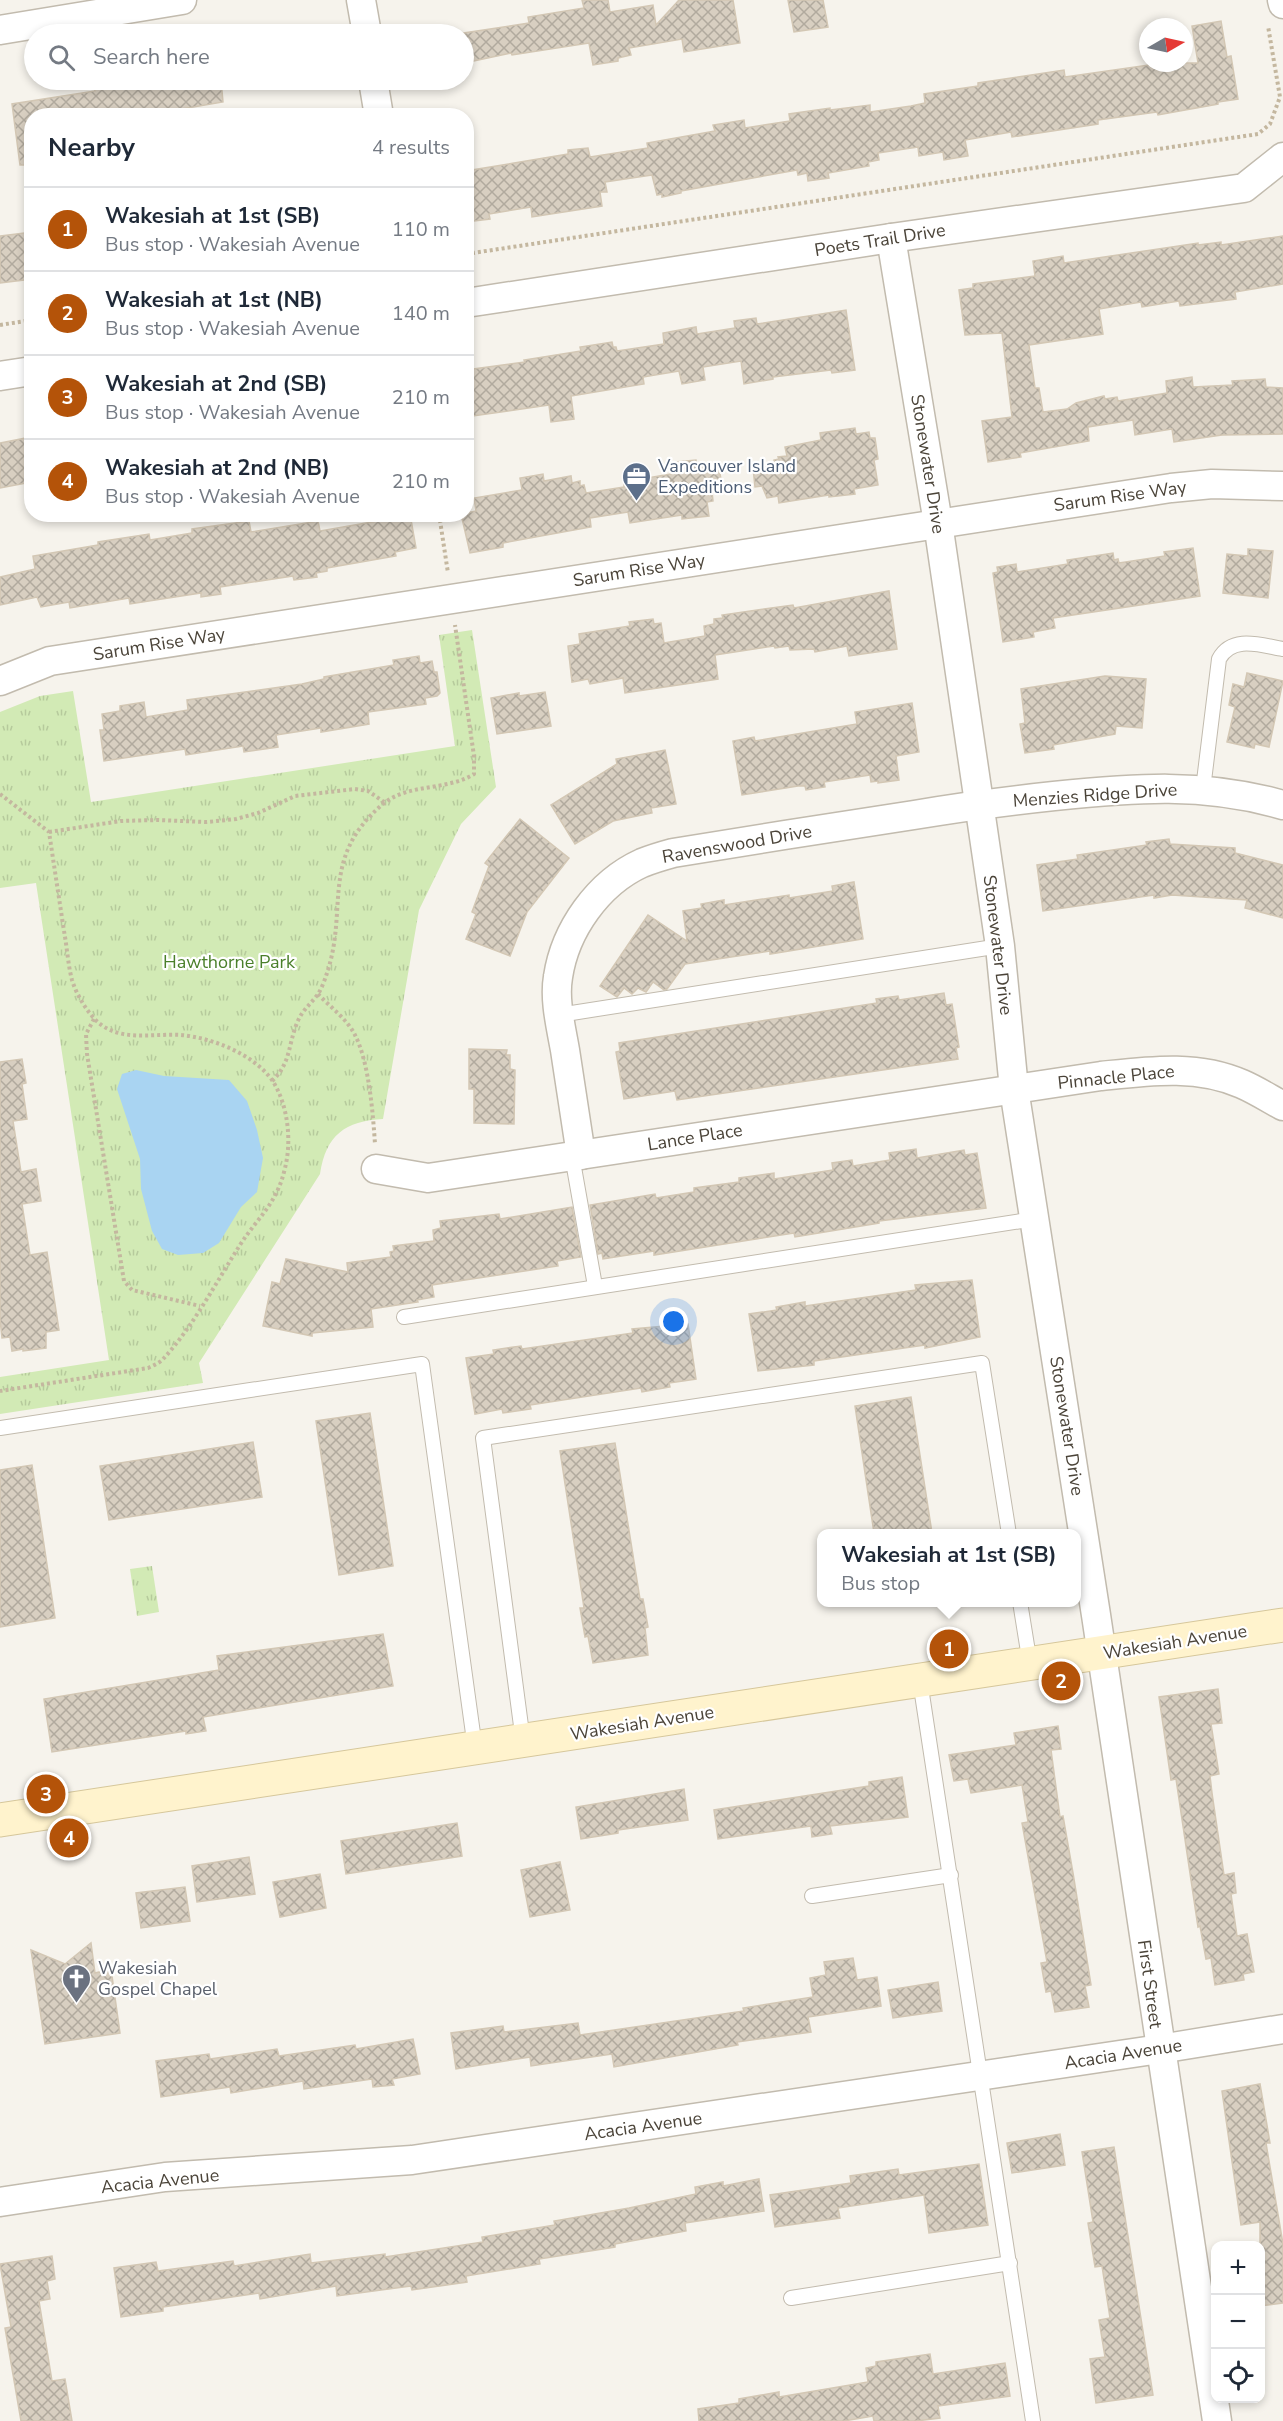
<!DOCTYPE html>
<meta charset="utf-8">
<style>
:root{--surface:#fff;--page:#f2f2f3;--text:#1f2937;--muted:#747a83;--line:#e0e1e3;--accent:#b45309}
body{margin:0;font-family:"Nunito Sans",sans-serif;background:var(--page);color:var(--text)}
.controls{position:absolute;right:18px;bottom:18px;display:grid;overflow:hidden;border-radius:12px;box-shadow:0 3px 9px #0003}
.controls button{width:54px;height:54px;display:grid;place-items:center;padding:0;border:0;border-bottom:2px solid var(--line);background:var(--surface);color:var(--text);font:30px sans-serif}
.compass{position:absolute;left:1139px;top:18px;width:54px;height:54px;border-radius:50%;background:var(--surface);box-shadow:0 3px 9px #0003;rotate:81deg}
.you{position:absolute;left:674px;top:1322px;width:21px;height:21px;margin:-15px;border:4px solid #fff;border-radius:50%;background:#1a73e8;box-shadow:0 0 0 9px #1a73e833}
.badge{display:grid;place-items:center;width:39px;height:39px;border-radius:50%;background:var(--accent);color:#fff;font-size:20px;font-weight:700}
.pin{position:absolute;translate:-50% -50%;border:3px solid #fff;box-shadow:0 2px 6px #0006}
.popup{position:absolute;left:817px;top:1529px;width:264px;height:78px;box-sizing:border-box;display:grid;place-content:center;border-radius:12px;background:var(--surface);filter:drop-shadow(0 2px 4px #0005);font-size:20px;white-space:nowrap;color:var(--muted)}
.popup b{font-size:22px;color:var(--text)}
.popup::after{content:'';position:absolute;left:50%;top:100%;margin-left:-12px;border:12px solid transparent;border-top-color:var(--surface)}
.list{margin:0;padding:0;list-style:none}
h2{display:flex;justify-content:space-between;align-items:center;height:78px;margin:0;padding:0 24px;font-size:26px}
h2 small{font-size:20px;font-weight:400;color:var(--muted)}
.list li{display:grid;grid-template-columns:39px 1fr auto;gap:18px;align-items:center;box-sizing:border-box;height:84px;padding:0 24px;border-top:2px solid var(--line)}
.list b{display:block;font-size:22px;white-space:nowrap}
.list p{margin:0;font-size:20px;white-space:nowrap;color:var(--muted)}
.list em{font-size:20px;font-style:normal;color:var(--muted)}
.icon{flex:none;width:33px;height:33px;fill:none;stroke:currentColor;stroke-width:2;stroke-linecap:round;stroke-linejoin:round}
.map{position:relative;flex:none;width:1283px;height:2421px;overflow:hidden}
.search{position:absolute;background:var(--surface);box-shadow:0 3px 9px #0003;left:24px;top:24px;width:450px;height:66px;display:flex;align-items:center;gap:15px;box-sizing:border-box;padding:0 21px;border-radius:33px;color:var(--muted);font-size:22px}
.panel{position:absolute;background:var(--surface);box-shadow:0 3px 9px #0003;left:24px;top:108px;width:450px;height:414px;border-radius:24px}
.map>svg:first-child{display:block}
.park{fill:url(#park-tufts)}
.water{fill:#a9d4f2}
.building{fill:url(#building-cross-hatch);stroke:#d3c7b4;stroke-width:1.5}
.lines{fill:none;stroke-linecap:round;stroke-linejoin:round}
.lane-casing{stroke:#c2bbae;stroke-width:16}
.street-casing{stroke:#c2bbae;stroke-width:31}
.secondary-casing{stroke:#d6c79b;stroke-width:35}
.path{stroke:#c4b79f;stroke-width:4;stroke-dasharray:3 3;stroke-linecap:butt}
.lane{stroke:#fff;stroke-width:14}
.street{stroke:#fff;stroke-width:28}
.secondary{stroke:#fff3cd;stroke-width:33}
.labels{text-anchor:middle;stroke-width:4.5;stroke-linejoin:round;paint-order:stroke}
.street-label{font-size:18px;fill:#4b4439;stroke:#fff}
.service-label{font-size:18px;fill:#4e5e75;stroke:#fff;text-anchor:start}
.park-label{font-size:18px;fill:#4a7f2a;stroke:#fff}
.worship-label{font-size:18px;fill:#5b616d;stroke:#fff;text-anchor:start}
</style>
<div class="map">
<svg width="1283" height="2421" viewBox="0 0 1283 2421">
<defs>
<pattern id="park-tufts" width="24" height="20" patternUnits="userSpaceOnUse" patternTransform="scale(1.5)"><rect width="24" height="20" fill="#d2eab5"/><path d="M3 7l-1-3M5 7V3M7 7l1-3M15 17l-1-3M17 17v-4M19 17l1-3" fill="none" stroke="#b6ca9c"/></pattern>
<pattern id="building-cross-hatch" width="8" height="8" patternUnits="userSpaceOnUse" patternTransform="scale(1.5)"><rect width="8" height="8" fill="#d8cfc1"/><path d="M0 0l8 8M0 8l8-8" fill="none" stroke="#b1aa9e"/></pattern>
</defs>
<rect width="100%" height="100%" fill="#f6f3ec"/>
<g class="park">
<path d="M472,630L496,787L461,824L419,910L383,1119C345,1121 326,1135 320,1174L199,1363L203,1383L0,1414V1377L109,1360L36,883L0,888V712L40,696L73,691L91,802L455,746L439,635Z"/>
<path d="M152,1566L159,1612L137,1616L130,1569Z"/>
</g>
<path class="water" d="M136,1070L164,1076L229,1080L247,1101L257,1130L263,1158L257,1192L241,1207L219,1243L203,1253L178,1255L162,1249L152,1231L141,1189L140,1159L117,1089L122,1074Z"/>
<g class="building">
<path d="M582,0H608L610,12L653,5L656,25L679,0H733L740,43L684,52L682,39L629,48L631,55L618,58V61L593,65L589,43L512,55L511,53L464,63V33L529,23L528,17L584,8Z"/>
<path d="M788,0H823L828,27L794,32Z"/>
<path d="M1221,21L1227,57L1231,56L1238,99L1218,102V104L1158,115L1157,112L1098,120V124L1012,137L1011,132L965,140L968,156L944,160L943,152L919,156L918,147L878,153L879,160L868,162L869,166L828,173L829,178L808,181L807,173L798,175L797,170L681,191V193L662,197V194L657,195L652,175L605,182L607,192H600L602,206L532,217L531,207L489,214L490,219L466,222V171L568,154V150L588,148L590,157L648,148L647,143L715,131L713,125L744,120L745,128L790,121L789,114L830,108V110L870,105V112L911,106L925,103L924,94L978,86V83L1064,70L1065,77L1163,63H1198L1192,26Z"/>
<path d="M155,80H221L223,102L141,116H32V165H20L12,104L95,91L94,87Z"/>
<path d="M32,232V279L0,283V236Z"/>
<path d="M1283,236V284L1235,292L1236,299L1180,306L1179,301L1142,307L1141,302L1099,309L1103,334L1029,345L1035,388H1039L1043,412L1067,409L1076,403L1104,396L1105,399L1117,397L1118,401L1167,393L1166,381L1192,377L1193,387L1233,385L1232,381L1265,379L1266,387L1283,388V434L1222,435L1174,442L1172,429L1135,435L1133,420L1088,427L1089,441L1020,453L1021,457L988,462L982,421L1012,417L1002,333L965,335L959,290L973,288V284L1035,276L1033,261L1063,256L1064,263L1198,243V245L1221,242V245Z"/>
<path d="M846,310L855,370L832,373L831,370L773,377V379L744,384L741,361L703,367L705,380L682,384L679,371L643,377L644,384L571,396L574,419L551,422L549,405L466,417V370L525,362L524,360L581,351L580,347L612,342L613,347H616L617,351L664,344L663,333L696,327L697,334L735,328L734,321L756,318L757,324Z"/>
<path d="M855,428L856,434L869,432L870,438H875L878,459L874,460L878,485L854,489L855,494L829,497V495L779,503L778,496L767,498L762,486L755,487L753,468L775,465L774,460L779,459L778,457L787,456L785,447L821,440L820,433Z"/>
<path d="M26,438L32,482L0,488V443Z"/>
<path d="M696,460L697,466L718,463L723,490L712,492L713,501L707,502L709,516L682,519V515L630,523L628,512L590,518L591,527L503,543V547L470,553L461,514L476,511L474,498L522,490L520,478L543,474L544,481L571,476L572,483L580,481V486L584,485L586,493L624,487V482L677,473L676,462Z"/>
<path d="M389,514H410L416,548L395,552L396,556L327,568V571L316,573L317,577L294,580L293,576L220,587L221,594L201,597V593L130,604L129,598L70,608L69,602L41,607L37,597L0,605V577L35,569L33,556L98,545V542L149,534L150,540L192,533V529L249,521L251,532L318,521L320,531L389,519Z"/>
<path d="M1193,548L1200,596L1053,618L1055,628L1033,632L1034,637L1003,642L993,573L998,572L997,567L1016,564L1017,572L1068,564L1067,560L1113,553L1114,560L1118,559L1119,563L1165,556L1164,552Z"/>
<path d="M1248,549L1273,551L1268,598L1223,593L1227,554L1248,556Z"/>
<path d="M889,591L897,649L849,656L847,646L815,652L814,649L790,650L789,646L775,648L774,646L715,655L718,679L625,693L623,678L590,684L588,679L572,682L568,646L580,644L579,634L630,626L629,622L653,619L654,624L661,623L664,643L705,636L704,626L714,624V619L723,618L722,615L793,605L794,608Z"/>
<path d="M419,656L420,663L432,661L434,672H437L440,693L437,696L425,698L426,704L368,712L369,724L321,732V728L276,735L278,747L244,752L243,746L186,755L185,749L104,761L100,730H104L102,714L120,711V706L144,702L146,717L188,710L187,700L302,684L324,679V677L394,665L393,660Z"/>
<path d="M1247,673L1283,681L1269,747L1255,744L1254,748L1227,742L1235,707L1229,705L1233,684L1244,687Z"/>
<path d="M1105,676L1146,679L1142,728L1116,726L1115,734L1053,745L1054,749L1025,753L1020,724L1025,723L1021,689Z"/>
<path d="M545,692L551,726L497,734L491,698L519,693V696Z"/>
<path d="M912,703L919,752L896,756L899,780L878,783V781L871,782L870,775L824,782L825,787L806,790L805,786H798L742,795L733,741L754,737L755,741L857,724L855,712Z"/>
<path d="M665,750L676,804L651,808L652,813L613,821L575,844L551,805L617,764L616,759Z"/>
<path d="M520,819L569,858L527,912L510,956L466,939L476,914L472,912L489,866L485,863Z"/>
<path d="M1169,839L1170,844L1235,848V853L1283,865V918L1245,908L1247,900L1172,895L1154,898V895L1043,911L1037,865L1078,859L1077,855L1147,845L1146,842Z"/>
<path d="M854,882L863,939L770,954V951L685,964L667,989L664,990L653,982L646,992L638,988L632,994L624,988L617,997L600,986L648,915L687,941L683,911L702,908L701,904L724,900V905L789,895V898L833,891L832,886Z"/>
<path d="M944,993L946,1005L952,1004L959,1047L956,1048L958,1059L677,1100L675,1091L624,1099L616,1052L620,1051L619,1043L877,1003L876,999L898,996L899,1000Z"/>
<path d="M469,1049L507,1050L506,1055H510V1069L515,1070L514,1124L474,1123V1089H469Z"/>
<path d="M22,1059L26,1083L22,1084L27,1119L13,1121L21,1172L36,1169L41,1201L22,1204L30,1255L47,1252L59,1330L46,1332V1348L23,1351V1349L12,1351L10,1337L2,1338L0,1319V1062Z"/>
<path d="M916,1149L917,1158L964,1150L965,1155L977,1153L986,1208L879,1221V1223L795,1237L794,1233L654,1255V1251L603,1259L602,1253L598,1254L590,1205L655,1194L656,1198L694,1192V1188L739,1182V1178L774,1173V1179L833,1170L832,1163L852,1160L853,1166L890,1160L889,1153Z"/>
<path d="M572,1207L581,1257L557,1261L558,1266L432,1285L434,1297L417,1300L418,1302L371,1309L373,1327L312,1333V1336L263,1326L272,1282L280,1284L286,1259L348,1272L347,1263L391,1257L390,1252L394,1251L393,1246L434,1241L433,1230L441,1228L440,1221L499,1214L500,1219Z"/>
<path d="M972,1280L980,1337L925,1348V1345L814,1361V1365L758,1371L749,1314L777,1310L776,1307L805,1302V1306L916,1290L915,1285Z"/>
<path d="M688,1324L696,1379L669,1383L670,1387L642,1392L641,1388L530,1405L531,1409L503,1413L502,1409L475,1414L466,1358L494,1354L493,1350L521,1346L522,1349L633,1333L632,1329Z"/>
<path d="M911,1397L932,1533H874L855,1406Z"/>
<path d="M370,1413L393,1566L339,1575L316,1421Z"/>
<path d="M253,1442L262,1497L109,1520L100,1466Z"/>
<path d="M615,1443L640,1599H643L648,1627L645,1628L648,1655L593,1663L588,1636L585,1637L580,1608H584L560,1451Z"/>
<path d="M32,1465L55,1618L0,1627V1470Z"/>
<path d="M383,1634L393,1686L203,1717L206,1731L186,1734V1731L52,1752L44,1699L219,1670L217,1656Z"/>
<path d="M1218,1689L1222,1723L1211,1724L1219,1774L1210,1776L1212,1793L1224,1875L1234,1873L1236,1893L1231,1894L1237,1936L1247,1934L1254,1972L1243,1974L1244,1980L1215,1985L1211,1958L1206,1959L1200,1926L1198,1927L1176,1779L1171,1780L1159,1697Z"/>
<path d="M1058,1726L1061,1749L1051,1750L1060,1817L1063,1816L1073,1873L1091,1985L1085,1986L1089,2007L1055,2012L1051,1991L1046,1992L1041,1963L1047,1962L1022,1823L1028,1822L1022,1785L971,1793L968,1779L954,1781L949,1755L1016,1745L1014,1733Z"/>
<path d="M902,1777L908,1817L830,1826L832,1834L812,1837L811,1826L718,1839L714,1810L869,1786V1782Z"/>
<path d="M684,1789L688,1820L618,1830V1833L581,1839L576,1807Z"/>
<path d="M457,1823L462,1856L346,1874L341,1841Z"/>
<path d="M249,1857L255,1894L197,1902L192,1866Z"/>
<path d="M560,1862L570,1910L530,1917L521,1870Z"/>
<path d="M320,1874L326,1908L280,1917L273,1882Z"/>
<path d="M185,1887L190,1921L141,1928L136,1893Z"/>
<path d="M91,1943L95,1973L111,1969L120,2033L45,2044L31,1950L65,1964Z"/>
<path d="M853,1958L857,1980L877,1977L881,2006L808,2017L811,2032L737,2042L738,2045L614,2067L612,2054L531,2066L530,2057L456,2069L451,2033L503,2026L504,2032L578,2023L580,2035L744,2011L743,2008L813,1997L810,1978L826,1975L824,1962Z"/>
<path d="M938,1982L942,2011L893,2018L888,1990Z"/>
<path d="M413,2039L420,2074L392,2079L394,2085L373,2087L372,2079L304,2089L303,2081L231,2093L230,2087L161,2097L156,2061L209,2054L210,2059L277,2049L279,2056L355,2045L356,2049Z"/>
<path d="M1260,2084L1270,2143H1266L1283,2244V2303L1260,2306V2222L1241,2225L1222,2091Z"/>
<path d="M1060,2134L1065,2165L1012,2173L1007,2143Z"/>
<path d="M1114,2147L1153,2395L1096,2403L1090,2359L1105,2357L1099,2320L1110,2318L1102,2266L1095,2267L1088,2223L1093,2222L1082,2152Z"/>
<path d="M979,2164L988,2225L929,2233L924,2195L838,2208L840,2218L775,2227L770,2195L851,2183L850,2176L898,2169L899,2175Z"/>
<path d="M759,2179L764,2211L685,2223L686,2231L615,2244V2247L539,2259L540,2264L466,2276L467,2282L412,2290L411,2286L337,2296L336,2286L260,2299L259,2293L163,2307V2311L121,2317L114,2268L156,2262L158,2271L233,2261L234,2266L310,2254L311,2263L385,2254V2257L483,2242L482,2237L555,2225L554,2221L629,2208L696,2194L695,2187L723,2182V2186Z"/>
<path d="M52,2256L55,2279L47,2281L50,2299L39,2301L52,2381L65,2379L72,2421H21L5,2328L11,2327L0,2264Z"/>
<path d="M930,2354L933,2374L1005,2363L1010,2396L938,2406L940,2418L916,2421H874L873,2416L844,2421H699L698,2409L739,2403V2399L779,2392V2397L868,2382L866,2368L876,2366V2362Z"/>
</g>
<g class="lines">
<defs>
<g id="lane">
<path d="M1203,789L1219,659C1232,635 1260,645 1283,649"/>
<path d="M559,1015L1000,946"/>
<path d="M572,1156L595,1286"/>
<path d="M404,1317L1034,1219"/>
<path d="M0,1428L422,1364L475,1748"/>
<path d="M1020,1602L1030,1664"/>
<path d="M920,1681L1033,2421"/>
<path d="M523,1741L483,1438L982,1363L1009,1534"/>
<path d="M812,1896L951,1875"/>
<path d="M791,2298L1010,2263"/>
</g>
<g id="street">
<path d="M361,0L367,34"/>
<path d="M1282,0L1283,4"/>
<path d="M0,30L182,0"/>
<path d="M373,80L379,116"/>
<path d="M891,238L938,523L1000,946L1014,1089L1096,1615L1217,2421"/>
<path d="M466,303L891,238L1244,188L1283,157"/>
<path d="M0,376L32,371"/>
<path d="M0,681L50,661L1171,488L1212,484L1283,486"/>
<path d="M581,1155C576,1120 570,1085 565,1050C561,1027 554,1000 558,977C565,930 598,883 642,863C652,859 662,856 673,853C753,840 834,827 914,815C961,807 1007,801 1054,796C1135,788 1203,782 1283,805"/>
<path d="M376,1169L428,1178L1101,1076C1148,1071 1197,1064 1242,1084C1256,1090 1270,1099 1283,1106"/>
<path d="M0,2202L165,2177L412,2160L1160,2049L1283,2029"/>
</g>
<path id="secondary" d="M0,1820L1283,1625"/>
</defs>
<use href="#lane" class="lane-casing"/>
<use href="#street" class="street-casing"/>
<use href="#secondary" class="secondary-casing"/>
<g class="path">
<path d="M466,254L1258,134L1270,124L1280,97L1268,26"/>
<path d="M0,325L32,320"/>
<path d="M439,514L448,573"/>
<path d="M0,794L49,832C54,865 59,898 64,931C67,947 68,965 72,980C76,993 83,1005 92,1016C115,1044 150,1033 181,1035C213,1038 253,1054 272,1080C288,1104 292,1141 285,1168C277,1204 258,1217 240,1245C217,1281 192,1328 164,1358C160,1363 154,1365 148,1368L0,1391"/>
<path d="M49,832L121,821L158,820L207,822L236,819L258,813L295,796L355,789L368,791L384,802"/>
<path d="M318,994C330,1007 347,1019 355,1035C369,1062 373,1114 375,1144"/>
<path d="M94,1019L86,1034L87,1054L124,1281L132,1290L200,1306"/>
<path d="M272,1081C291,1063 288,1045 297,1023C302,1010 311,1004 318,994C322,988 325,979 327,973C349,907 319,858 383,804C408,783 447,791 474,774V756L455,625"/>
</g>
<use href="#lane" class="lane"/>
<use href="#street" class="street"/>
<use href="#secondary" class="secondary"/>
</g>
<defs>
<symbol id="office-pin" viewBox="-11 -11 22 30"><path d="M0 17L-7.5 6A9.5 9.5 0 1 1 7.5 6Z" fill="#5c6f8a" stroke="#fff"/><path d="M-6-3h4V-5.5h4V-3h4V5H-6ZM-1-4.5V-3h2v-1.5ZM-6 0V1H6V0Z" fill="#fff"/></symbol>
<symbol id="church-pin" viewBox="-11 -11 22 30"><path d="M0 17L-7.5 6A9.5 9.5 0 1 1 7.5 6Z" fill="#6b7280" stroke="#fff"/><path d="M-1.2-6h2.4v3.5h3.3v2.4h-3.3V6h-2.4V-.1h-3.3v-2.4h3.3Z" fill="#fff"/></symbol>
</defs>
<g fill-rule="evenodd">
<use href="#office-pin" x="620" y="460" width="33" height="45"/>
<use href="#church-pin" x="60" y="1962" width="33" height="45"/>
</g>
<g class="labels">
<g class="street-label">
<text transform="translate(880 240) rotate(-9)" y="6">Poets Trail Drive</text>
<text transform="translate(928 464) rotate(81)" y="6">Stonewater Drive</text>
<text transform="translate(1120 496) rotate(-8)" y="6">Sarum Rise Way</text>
<text transform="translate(639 570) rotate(-9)" y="6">Sarum Rise Way</text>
<text transform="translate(159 644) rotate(-9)" y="6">Sarum Rise Way</text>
<text transform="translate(1095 795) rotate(-4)" y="6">Menzies Ridge Drive</text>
<text transform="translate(737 844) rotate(-10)" y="6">Ravenswood Drive</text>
<text transform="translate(998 945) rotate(83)" y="6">Stonewater Drive</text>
<text transform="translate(1116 1077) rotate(-6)" y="6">Pinnacle Place</text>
<text transform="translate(695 1137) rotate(-9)" y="6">Lance Place</text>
<text transform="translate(1067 1426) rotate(81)" y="6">Stonewater Drive</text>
<text transform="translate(1175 1642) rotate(-9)" y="6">Wakesiah Avenue</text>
<text transform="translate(642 1723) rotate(-9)" y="6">Wakesiah Avenue</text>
<text transform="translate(1150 1984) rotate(82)" y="6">First Street</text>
<text transform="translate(1123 2054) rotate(-9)" y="6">Acacia Avenue</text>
<text transform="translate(643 2126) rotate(-8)" y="6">Acacia Avenue</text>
<text transform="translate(160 2181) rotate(-6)" y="6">Acacia Avenue</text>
</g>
<g class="service-label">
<text x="658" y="472">Vancouver Island<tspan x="658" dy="21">Expeditions</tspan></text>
</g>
<g class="park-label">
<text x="229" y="968">Hawthorne Park</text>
</g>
<g class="worship-label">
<text x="98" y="1974">Wakesiah<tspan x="98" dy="21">Gospel Chapel</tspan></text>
</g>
</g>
</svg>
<div class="controls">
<button>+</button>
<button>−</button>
<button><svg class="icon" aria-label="locate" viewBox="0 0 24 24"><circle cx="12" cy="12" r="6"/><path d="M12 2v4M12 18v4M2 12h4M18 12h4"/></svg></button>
</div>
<svg class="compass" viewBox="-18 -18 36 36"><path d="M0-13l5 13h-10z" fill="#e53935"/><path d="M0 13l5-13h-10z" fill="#747a83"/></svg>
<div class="you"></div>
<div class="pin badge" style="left:949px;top:1649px">1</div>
<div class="popup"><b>Wakesiah at 1st (SB)</b>Bus stop</div>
<div class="pin badge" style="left:1061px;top:1681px">2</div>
<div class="pin badge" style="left:46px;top:1794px">3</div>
<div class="pin badge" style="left:69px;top:1838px">4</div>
<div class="search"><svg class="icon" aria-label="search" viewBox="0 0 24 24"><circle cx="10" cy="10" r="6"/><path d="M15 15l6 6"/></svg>Search here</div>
<section class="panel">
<h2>Nearby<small>4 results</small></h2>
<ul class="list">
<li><span class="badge">1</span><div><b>Wakesiah at 1st (SB)</b><p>Bus stop · Wakesiah Avenue</p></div><em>110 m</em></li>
<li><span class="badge">2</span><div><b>Wakesiah at 1st (NB)</b><p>Bus stop · Wakesiah Avenue</p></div><em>140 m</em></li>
<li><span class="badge">3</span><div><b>Wakesiah at 2nd (SB)</b><p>Bus stop · Wakesiah Avenue</p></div><em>210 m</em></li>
<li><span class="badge">4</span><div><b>Wakesiah at 2nd (NB)</b><p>Bus stop · Wakesiah Avenue</p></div><em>210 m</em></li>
</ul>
</section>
</div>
